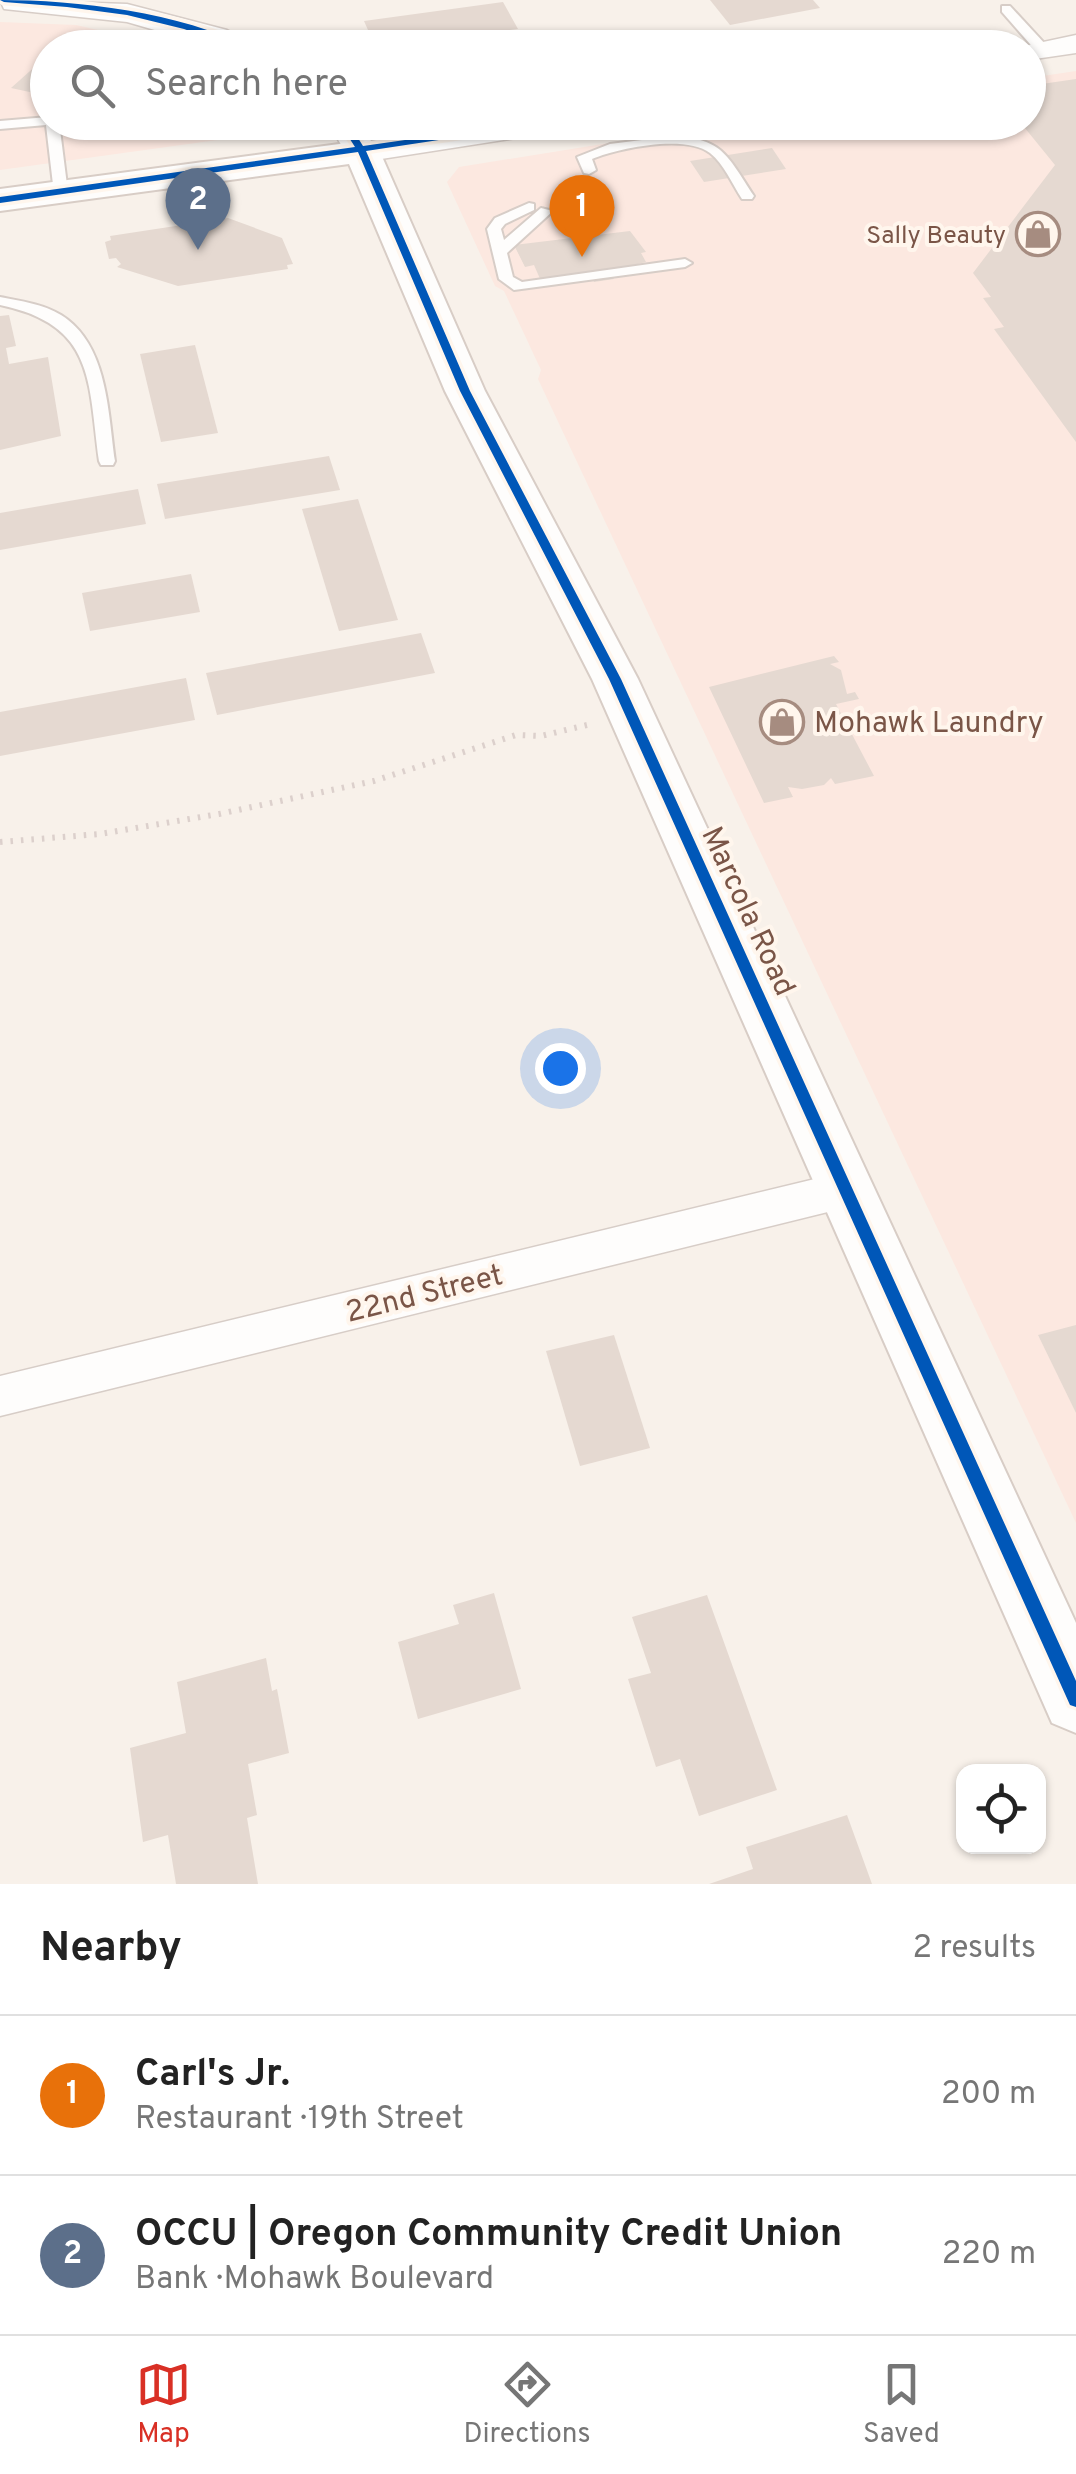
<!DOCTYPE html>
<meta charset="utf-8">
<style>
:root{--surface:#fff;--page:#f6f6f6;--text:#222;--muted:#767676;--line:#e0e0e0;--accent:#d93025}
body{margin:0;font-family:Overpass,sans-serif;background:var(--page);color:var(--text)}
.controls{position:absolute;right:30px;bottom:30px;display:grid;overflow:hidden;border-radius:20px;box-shadow:0 2px 8px #0004}
.controls button{width:90px;height:90px;display:grid;place-items:center;padding:0;border:0;border-bottom:2px solid var(--line);background:var(--surface);color:var(--text);font:50px sans-serif}
.you{position:absolute;left:560px;top:1068px;width:35px;height:35px;margin:-25px;border:8px solid #fff;border-radius:50%;background:#1a73e8;box-shadow:0 0 0 15px #1a73e833}
.badge{display:grid;place-items:center;width:65px;height:65px;border-radius:50%;background:var(--accent);color:#fff;font-size:32px;font-weight:700}
.pin{position:absolute;translate:-50% -82px;filter:drop-shadow(0 2px 5px #0008)}
.pin::after{content:'';position:absolute;top:52px;width:35px;height:30px;background:inherit;clip-path:polygon(0 0,100% 0,50% 100%)}
.list{margin:0;padding:0;list-style:none}
h2{display:flex;justify-content:space-between;align-items:center;height:130px;margin:0;padding:0 40px;font-size:42px}
h2 small{font-size:32px;font-weight:400;color:var(--muted)}
.list li{display:grid;grid-template-columns:65px 1fr auto;gap:30px;align-items:center;box-sizing:border-box;height:160px;padding:0 40px;border-top:2px solid var(--line)}
.list b{display:block;font-size:38px;white-space:nowrap}
.list p{margin:0;font-size:32px;white-space:nowrap;color:var(--muted)}
.list em{font-size:32px;font-style:normal;color:var(--muted)}
.icon{flex:none;width:55px;height:55px;fill:none;stroke:currentColor;stroke-width:2;stroke-linecap:round;stroke-linejoin:round}
.map{position:relative;flex:none;width:1076px;height:1884px;overflow:hidden}
.search{position:absolute;background:var(--surface);box-shadow:0 2px 8px #0004;left:30px;right:30px;top:30px;height:110px;display:flex;align-items:center;gap:25px;box-sizing:border-box;padding:0 35px;border-radius:55px;color:var(--muted);font-size:38px}
.sheet{height:450px;background:var(--surface)}
nav{display:flex;justify-content:space-around;align-items:center;box-sizing:border-box;height:140px;border-top:2px solid var(--line);background:var(--surface);font-size:28px;color:var(--muted)}
nav a{display:grid;justify-items:center;gap:5px}
nav .on{color:var(--accent)}
.map>svg:first-child{display:block}
.commercial{fill:#fce8e0}
.building{fill:#e5d9d1}
.lines{fill:none;stroke-linecap:round;stroke-linejoin:round}
.service-casing{stroke:#d7cdc7;stroke-width:4}
.minor-casing{stroke:#d7cdc7;stroke-width:3}
.tertiary-casing{stroke:#d7cdc7;stroke-width:3}
.secondary-casing{stroke:#d8cdc6;stroke-width:4}
.path{stroke:#dcd0cc;stroke-width:6;stroke-dasharray:2.5 8;stroke-linecap:butt}
.service{fill:#fefdfc;fill-rule:evenodd}
.minor{fill:#fefdfc;fill-rule:evenodd}
.tertiary{fill:#fefdfc;fill-rule:evenodd}
.secondary{fill:#fefdfc;fill-rule:evenodd}
.cycleway-casing{stroke:#fff6ed;stroke-width:7}
.cycleway{fill:#0057b8;fill-rule:evenodd}
.labels{text-anchor:middle;stroke-width:8;stroke-linejoin:round;paint-order:stroke}
.far-poi-label{font-size:25px;fill:#7a5547;stroke:#fff6ed;text-anchor:end}
.poi-label{font-size:30px;fill:#7a5547;stroke:#fff6ed;text-anchor:start}
.street-label{font-size:30px;fill:#7a5547;stroke:#fff6ed}
</style>
<div class="map">
<svg width="1076" height="1884" viewBox="0 0 1076 1884">
<rect width="100%" height="100%" fill="#f8f1ea"/>
<g class="commercial">
<path d="M0,22L76,25L171,47L48,48V122L264,123L232,138L0,170Z"/>
<path d="M1076,71V1523L538,379L541,370L504,291L495,286L447,182L459,167L733,123L1028,122L1029,78Z"/>
</g>
<g class="building">
<path d="M710,0H813L820,8L730,25Z"/>
<path d="M503,2L518,29L487,33L491,39L523,34L528,43L376,48L364,21Z"/>
<path d="M48,55V96L11,88Z"/>
<path d="M1076,79V442L994,329L1004,327L983,298L991,297L973,273L1055,165L1020,122H1028V86Z"/>
<path d="M772,148L786,169L704,182L690,161Z"/>
<path d="M228,218L282,238L293,264L287,265L288,269L178,286L117,267L121,264L116,258L109,259L105,242L111,240L110,236Z"/>
<path d="M630,231L646,252L641,253L646,262L609,271L614,279L594,282L590,273L541,281L534,265L525,267L514,245Z"/>
<path d="M9,315L16,346L6,348L9,364L48,357L61,436L0,450V316Z"/>
<path d="M195,345L218,433L161,442L140,354Z"/>
<path d="M329,456L340,490L165,519L157,484Z"/>
<path d="M138,489L146,524L0,550V513Z"/>
<path d="M358,499L398,620L339,631L302,509Z"/>
<path d="M191,574L200,612L90,631L82,593Z"/>
<path d="M421,633L435,673L217,715L206,673Z"/>
<path d="M834,656L839,662L830,664L841,670L847,694L855,692L859,699L836,704L874,776L835,784L831,778L824,785L802,789L788,787L793,797L764,803L709,687Z"/>
<path d="M186,678L195,720L0,756V712Z"/>
<path d="M1076,1325V1413L1038,1335Z"/>
<path d="M614,1335L650,1448L580,1466L546,1351Z"/>
<path d="M494,1593L521,1689L418,1719L398,1642L459,1624L453,1605Z"/>
<path d="M707,1595L777,1790L699,1816L680,1759L656,1767L628,1679L651,1673L632,1617Z"/>
<path d="M266,1658L272,1691L277,1689L289,1753L248,1764L257,1815L247,1818L258,1884H176L168,1835L143,1842L130,1748L186,1733L177,1682Z"/>
<path d="M847,1815L872,1884H709L753,1869L746,1847Z"/>
</g>
<g class="lines">
<defs>
<g id="service">
<path d="M1002,6H1010L1047,46V52H1037L1002,12Z"/>
<path d="M197,26L207,29L191,48H177Z"/>
<path d="M48,117V122H59L68,193L61,197L54,193L46,125L0,129V121Z"/>
<path d="M666,137C721,136 726,153 754,196L752,199H742C732,184 724,164 710,153C686,134 617,148 592,159L596,170L589,174L584,173L577,157L610,144Z"/>
<path d="M529,203L534,204V210L505,224L501,229L504,240L541,208L553,211L507,253L513,277L522,282L685,259L692,263L685,267L514,290L499,279L487,229L495,218Z"/>
<path d="M0,297C21,301 43,304 61,315C108,344 108,413 115,461L113,465H101L99,461C88,380 95,325 0,305Z"/>
</g>
<path id="minor" d="M848,1171L863,1177L869,1189L863,1201L848,1207L0,1416V1376Z"/>
<g id="tertiary">
<path d="M0,0L127,4L227,30L261,48H217L127,22L4,9Z"/>
<path d="M1076,35V53L1028,60V48H1015Z"/>
<path d="M327,122H359L371,141L489,122H570L554,132L362,162L350,159Z"/>
</g>
<path id="secondary" d="M362,141L375,144L380,152L485,391L638,679L1076,1623V1733L1052,1723L592,679L445,391L349,164L0,211V189Z"/>
</defs>
<use href="#service" class="service-casing"/>
<use href="#minor" class="minor-casing"/>
<use href="#tertiary" class="tertiary-casing"/>
<use href="#secondary" class="secondary-casing"/>
<path class="path" d="M0,842L100,834L219,814L374,781L516,735L541,736L591,724"/>
<use href="#service" class="service"/>
<use href="#minor" class="minor"/>
<use href="#tertiary" class="tertiary"/>
<use href="#secondary" class="secondary"/>
<defs>
<g id="cycleway">
<path d="M0,0C77,0 181,12 250,48H237L184,29L127,15L67,7L4,2Z"/>
<path d="M339,122H348L363,146L532,122H558L366,151L470,391L621,679L1076,1681V1707L1070,1705L609,679L460,391L358,152L0,203V197L355,147Z"/>
</g>
</defs>
<use href="#cycleway" class="cycleway-casing"/>
<use href="#cycleway" class="cycleway"/>
</g>
<defs>
<symbol id="shop-ring" viewBox="-11 -11 22 22"><circle r="9.5" fill="#fff6ed" stroke="#a68c80" stroke-width="1.5"/><path d="M-5-2.5h2.3a2.7 3.5 0 0 1 5.4 0H5L5.5 6h-11ZM-1.5-2.5h3a1.5 2.3 0 0 0-3 0Z" fill="#a68c80"/></symbol>
</defs>
<g fill-rule="evenodd">
<use href="#shop-ring" x="1013" y="209" width="50" height="50"/>
<use href="#shop-ring" x="757" y="697" width="50" height="50"/>
</g>
<g class="labels">
<g class="far-poi-label">
<text x="1006" y="243">Sally Beauty</text>
</g>
<g class="poi-label">
<text x="814" y="732">Mohawk Laundry</text>
</g>
<g class="street-label">
<text transform="translate(749 911) rotate(65)" y="10">Marcola Road</text>
<text transform="translate(424 1293) rotate(-14)" y="10">22nd Street</text>
</g>
</g>
</svg>
<div class="controls">
<button><svg class="icon" aria-label="locate" viewBox="0 0 24 24"><circle cx="12" cy="12" r="6"/><path d="M12 2v4M12 18v4M2 12h4M18 12h4"/></svg></button>
</div>
<div class="you"></div>
<div class="pin badge" style="left:582px;top:257px;background:#e8710a">1</div>
<div class="pin badge" style="left:198px;top:250px;background:#5c6f8a">2</div>
<div class="search"><svg class="icon" aria-label="search" viewBox="0 0 24 24"><circle cx="10" cy="10" r="6"/><path d="M15 15l6 6"/></svg>Search here</div>
</div>
<section class="sheet">
<h2>Nearby<small>2 results</small></h2>
<ul class="list">
<li><span class="badge" style="background:#e8710a">1</span><div><b>Carl's Jr.</b><p>Restaurant · 19th Street</p></div><em>200 m</em></li>
<li><span class="badge" style="background:#5c6f8a">2</span><div><b>OCCU | Oregon Community Credit Union</b><p>Bank · Mohawk Boulevard</p></div><em>220 m</em></li>
</ul>
</section>
<nav>
<a class="on"><svg class="icon" aria-label="map" viewBox="0 0 24 24"><path d="M3 6l6-2 6 2 6-2v14l-6 2-6-2-6 2zM9 4v14M15 6v14"/></svg>Map</a>
<a><svg class="icon" aria-label="directions" viewBox="0 0 24 24"><path d="M12 3l9 9-9 9-9-9zM9 14v-3h6M13 9l2 2-2 2"/></svg>Directions</a>
<a><svg class="icon" aria-label="saved" viewBox="0 0 24 24"><path d="M7 4h10v16l-5-4-5 4z"/></svg>Saved</a>
</nav>
